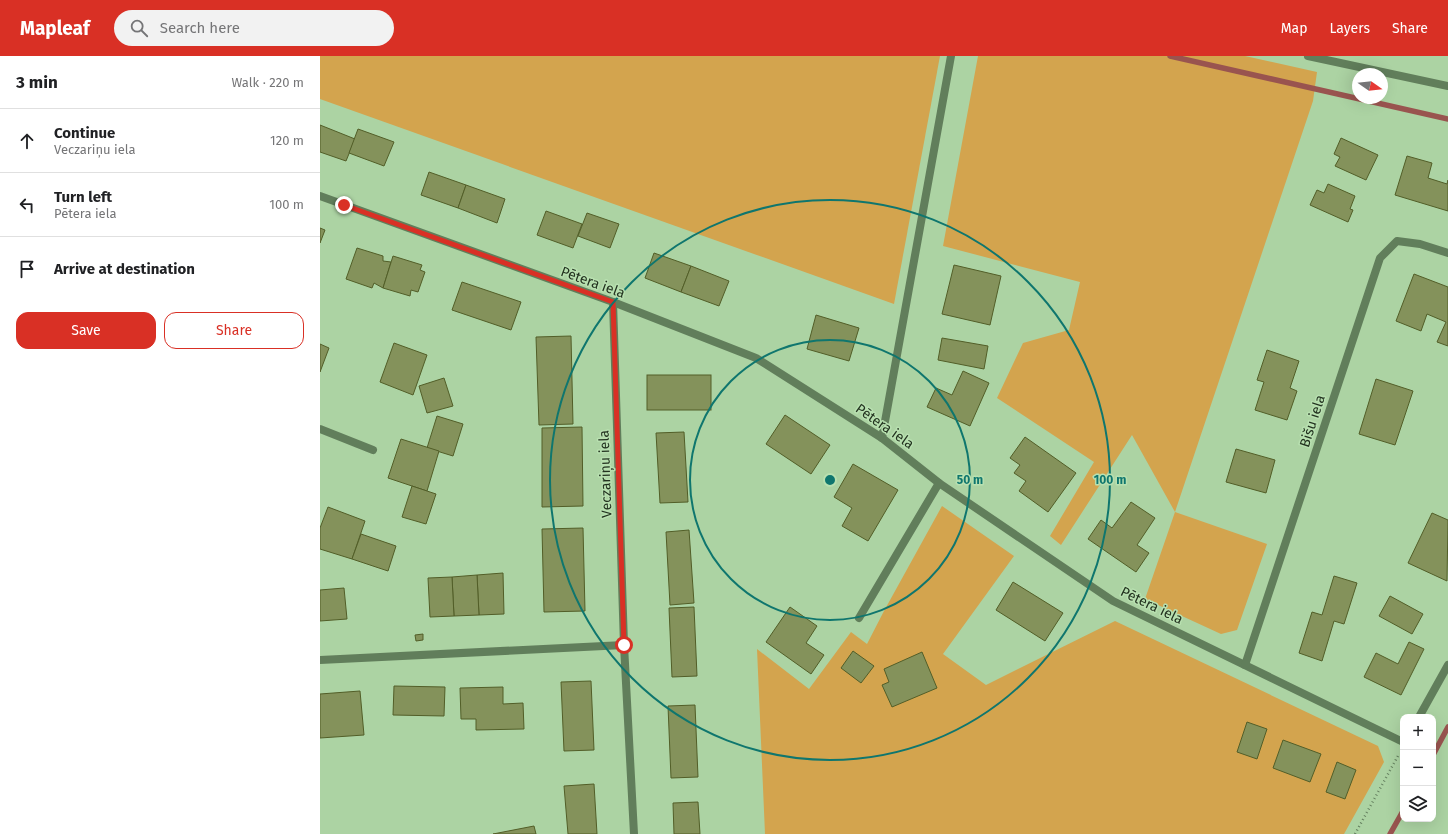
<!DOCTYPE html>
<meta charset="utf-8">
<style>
:root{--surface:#fff;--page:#f2f2f2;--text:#202124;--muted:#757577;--line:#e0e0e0;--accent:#d93025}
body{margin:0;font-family:"Fira Sans",sans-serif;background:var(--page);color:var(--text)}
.controls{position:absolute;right:12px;bottom:12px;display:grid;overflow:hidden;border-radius:8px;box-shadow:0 4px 16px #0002}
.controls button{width:36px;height:36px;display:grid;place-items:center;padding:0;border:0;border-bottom:1px solid var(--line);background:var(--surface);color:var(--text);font:20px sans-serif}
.compass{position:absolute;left:1032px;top:12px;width:36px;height:36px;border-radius:50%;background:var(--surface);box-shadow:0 4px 16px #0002;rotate:104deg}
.stop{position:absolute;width:12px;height:12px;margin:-9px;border:3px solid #d93025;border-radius:50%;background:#fff}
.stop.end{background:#d93025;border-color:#fff;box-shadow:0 1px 4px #0008}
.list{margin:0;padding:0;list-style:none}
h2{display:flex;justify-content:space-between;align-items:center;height:52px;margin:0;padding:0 16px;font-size:17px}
h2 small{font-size:13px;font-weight:400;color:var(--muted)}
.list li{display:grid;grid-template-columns:26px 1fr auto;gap:12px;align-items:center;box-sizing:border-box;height:64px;padding:0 16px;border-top:1px solid var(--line)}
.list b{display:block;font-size:15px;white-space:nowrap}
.list p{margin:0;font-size:13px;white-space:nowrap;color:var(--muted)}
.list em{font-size:13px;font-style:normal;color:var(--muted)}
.actions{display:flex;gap:8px;padding:12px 16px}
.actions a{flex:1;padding:9px 0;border:1px solid var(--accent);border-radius:12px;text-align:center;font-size:14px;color:var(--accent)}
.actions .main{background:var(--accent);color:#fff}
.icon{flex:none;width:22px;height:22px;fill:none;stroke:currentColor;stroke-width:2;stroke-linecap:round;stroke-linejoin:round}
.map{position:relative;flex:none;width:1128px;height:778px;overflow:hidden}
header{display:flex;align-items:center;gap:24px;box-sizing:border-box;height:56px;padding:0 20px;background:var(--accent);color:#fff}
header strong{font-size:19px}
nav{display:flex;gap:22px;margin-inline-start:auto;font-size:14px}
.search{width:280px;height:36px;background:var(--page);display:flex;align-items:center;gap:10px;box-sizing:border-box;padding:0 14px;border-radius:22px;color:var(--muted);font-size:15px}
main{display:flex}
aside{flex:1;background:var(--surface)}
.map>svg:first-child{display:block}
.green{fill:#d3a44e}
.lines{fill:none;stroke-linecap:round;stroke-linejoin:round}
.stream{stroke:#99544f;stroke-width:5.5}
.building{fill:#84925b;stroke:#525e28}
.path{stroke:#607b5b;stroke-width:2.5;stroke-dasharray:1 3;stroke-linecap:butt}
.street{stroke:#617e5b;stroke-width:8}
.route{stroke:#d93025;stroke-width:5}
.ring{fill:none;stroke:#0f766e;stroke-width:2}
.labels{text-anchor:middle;stroke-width:3;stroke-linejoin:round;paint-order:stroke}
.street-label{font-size:14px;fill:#22321f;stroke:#b8e0b0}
.centre{fill:#0f766e;stroke:#b8e0b0;stroke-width:2}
.ring-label{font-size:12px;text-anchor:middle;font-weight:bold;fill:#0f766e;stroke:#b8e0b0;stroke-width:3;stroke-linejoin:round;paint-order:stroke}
</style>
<header>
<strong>Mapleaf</strong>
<div class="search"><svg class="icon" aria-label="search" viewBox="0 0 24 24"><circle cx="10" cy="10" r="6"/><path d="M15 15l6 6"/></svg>Search here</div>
<nav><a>Map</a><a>Layers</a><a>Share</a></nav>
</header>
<main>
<aside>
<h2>3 min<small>Walk · 220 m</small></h2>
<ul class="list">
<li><svg class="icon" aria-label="ahead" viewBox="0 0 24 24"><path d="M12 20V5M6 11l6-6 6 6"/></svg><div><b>Continue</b><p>Veczariņu iela</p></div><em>120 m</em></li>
<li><svg class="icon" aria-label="left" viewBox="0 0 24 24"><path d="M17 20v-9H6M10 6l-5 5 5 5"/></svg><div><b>Turn left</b><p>Pētera iela</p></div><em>100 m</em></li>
<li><svg class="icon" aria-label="arrive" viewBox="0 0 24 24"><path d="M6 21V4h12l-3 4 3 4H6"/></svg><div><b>Arrive at destination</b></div></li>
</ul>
<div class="actions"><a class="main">Save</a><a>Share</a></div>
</aside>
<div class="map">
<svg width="1128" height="778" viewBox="0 0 1128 778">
<rect width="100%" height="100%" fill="#acd3a3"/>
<g class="green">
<path d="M0,0H620L574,248L0,43Z"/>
<path d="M658,0H925L997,16L993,45L855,456L947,488L917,574L901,578L825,543L855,456L812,379L741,489L730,480L774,406L677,342L703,287L749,274L760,226L623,190Z"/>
<path d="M622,450L694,500L623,598L666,629L795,565L1058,690L1064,706L1024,778H445L437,593L489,633L531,576L547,588L564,555Z"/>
</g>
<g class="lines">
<g class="stream">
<path d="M850,0L1128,63"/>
<path d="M1113,699L1128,671"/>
<path d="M1070,778L1083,755"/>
</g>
</g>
<g class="building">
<path d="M0,69L35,83L26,105L0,96Z"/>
<path d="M38,73L74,86L64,110L29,97Z"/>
<path d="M1021,82L1058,99L1046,124L1015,110L1020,101L1014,98Z"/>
<path d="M1087,100L1112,107L1108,122L1127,128L1128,124V155L1075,139Z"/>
<path d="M109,116L146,129L138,152L101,139Z"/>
<path d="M1008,128L1035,140L1030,153L1033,154L1028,166L990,149L997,134L1004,137Z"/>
<path d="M146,129L185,143L177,167L138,152Z"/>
<path d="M226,155L262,168L253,192L217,179Z"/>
<path d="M267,157L299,168L290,192L258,180Z"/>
<path d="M0,172L5,174L0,187Z"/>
<path d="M37,192L63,200V205L71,206L63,232L54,227L52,232L26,223Z"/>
<path d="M334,197L371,210L361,236L325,222Z"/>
<path d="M73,200L102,209L100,214L105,216L98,236L91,234L90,240L63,232Z"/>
<path d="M634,209L681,220L670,269L622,258Z"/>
<path d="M371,210L409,225L399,250L361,236Z"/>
<path d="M1094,218L1128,231V290L1117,286L1126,266L1107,258L1101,275L1076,265Z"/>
<path d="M142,226L201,246L191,274L132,254Z"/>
<path d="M496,259L539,272L529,305L487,293Z"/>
<path d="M251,280L253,368L219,369L216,281Z"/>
<path d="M622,282L668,290L664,313L618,304Z"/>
<path d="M74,287L107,299L93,339L60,326Z"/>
<path d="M0,288L9,292L0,316Z"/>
<path d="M947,294L979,305L970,332L977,335L967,364L935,354L944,326L937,324Z"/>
<path d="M643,315L669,327L650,370L607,351L616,332L632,339Z"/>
<rect x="327" y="319" width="64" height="35"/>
<path d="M124,322L133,350L107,357L99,330Z"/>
<path d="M1056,323L1093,335L1075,389L1039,378Z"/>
<path d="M465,359L510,389L491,418L446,388Z"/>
<path d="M117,360L143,368L133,400L107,392Z"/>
<path d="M262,371L263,450L222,451V372Z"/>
<path d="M364,376L368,446L340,447L336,377Z"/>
<path d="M705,381L756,417L728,456L699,435L706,425L694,417L700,409L690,402Z"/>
<path d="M81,383L119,395L107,435L68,422Z"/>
<path d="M916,393L955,404L946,437L906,426Z"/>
<path d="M533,408L578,434L548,485L522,470L532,452L514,441Z"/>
<path d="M92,430L116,438L106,468L82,461Z"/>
<path d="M811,446L835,462L817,489L829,497L816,516L768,483L781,464L792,472Z"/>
<path d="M8,451L45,465L32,503L0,493V472Z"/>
<path d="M1112,457L1128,464L1127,525L1088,507Z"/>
<path d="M263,472L265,555L224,556L222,473Z"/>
<path d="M369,474L374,547L350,549L346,476Z"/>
<path d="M41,478L76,490L68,515L32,503Z"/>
<path d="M183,517L184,558L159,559L157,519Z"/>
<path d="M157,519L159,559L134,560L132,521Z"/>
<path d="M1014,520L1037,527L1024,568L1014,565L1002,605L979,597L992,556L1002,559Z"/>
<path d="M132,521L134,560L110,561L108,522Z"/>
<path d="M693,526L743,557L725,585L676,554Z"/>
<path d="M24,532L27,563L0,565V534Z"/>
<path d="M1070,540L1103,558L1092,578L1059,560Z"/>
<path d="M374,551L377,620L352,621L349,552Z"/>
<path d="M470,551L497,570L486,587L504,599L491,618L446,586Z"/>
<path d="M103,578V584L96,585L95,579Z"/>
<path d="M1089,586L1104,593L1081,639L1044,621L1056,597L1078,608Z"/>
<path d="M533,595L554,610L541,627L521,612Z"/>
<path d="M602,596L617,632L572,651L562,629L569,626L564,613Z"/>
<path d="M271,625L274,694L244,695L241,626Z"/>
<path d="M74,630L125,631L124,660L73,659Z"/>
<path d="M183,631V648L203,647L204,673L156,674V663H141L140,632Z"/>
<path d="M40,635L44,679L0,682V638Z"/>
<path d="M375,649L378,721L351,722L348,650Z"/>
<path d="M927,666L947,673L937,703L917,696Z"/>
<path d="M963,684L1001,698L990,726L953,712Z"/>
<path d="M1017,706L1036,714L1025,743L1006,736Z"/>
<path d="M274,728L277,778H248L244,730Z"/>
<path d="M378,746L380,778H354L353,747Z"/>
<path d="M214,770L216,778H173Z"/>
</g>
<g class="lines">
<path class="path" d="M1035,778L1079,698"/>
<g class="street">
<path d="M988,0L1128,30"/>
<path d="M0,140L293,246L436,302L562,382L619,427L793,545L1083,686"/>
<path d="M293,246L304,589L314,778"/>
<path d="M0,373L53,394"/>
<path d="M562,382L631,0"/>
<path d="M539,562L619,427"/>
<path d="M0,604L304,589"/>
<path d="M925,609L1060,202L1077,185L1100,188L1128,197"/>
<path d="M1099,661L1128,609"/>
</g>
</g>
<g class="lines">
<path class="route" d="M24,149L293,246L304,589"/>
</g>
<g class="ring">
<circle cx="510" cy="424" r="140"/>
<circle cx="510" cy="424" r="280"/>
</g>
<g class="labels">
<g class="street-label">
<text transform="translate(273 226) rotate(20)" y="5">Pētera iela</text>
<text transform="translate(992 365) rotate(-72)" y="5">Bišu iela</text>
<text transform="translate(565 370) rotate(35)" y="5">Pētera iela</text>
<text transform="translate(285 418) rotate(-92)" y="5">Veczariņu iela</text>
<text transform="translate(832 549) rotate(26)" y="5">Pētera iela</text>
</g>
</g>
<circle cx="510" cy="424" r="6" class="centre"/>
<g class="ring-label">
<text x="650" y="428">50 m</text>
<text x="790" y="428">100 m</text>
</g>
</svg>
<div class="controls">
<button>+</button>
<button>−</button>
<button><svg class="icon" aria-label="layers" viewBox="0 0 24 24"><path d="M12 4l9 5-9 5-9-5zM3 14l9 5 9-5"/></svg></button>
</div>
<svg class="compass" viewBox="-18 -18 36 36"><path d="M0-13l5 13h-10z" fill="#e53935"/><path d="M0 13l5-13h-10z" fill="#757577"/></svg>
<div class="stop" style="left:304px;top:589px"></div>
<div class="stop end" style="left:24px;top:149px"></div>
</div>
</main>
